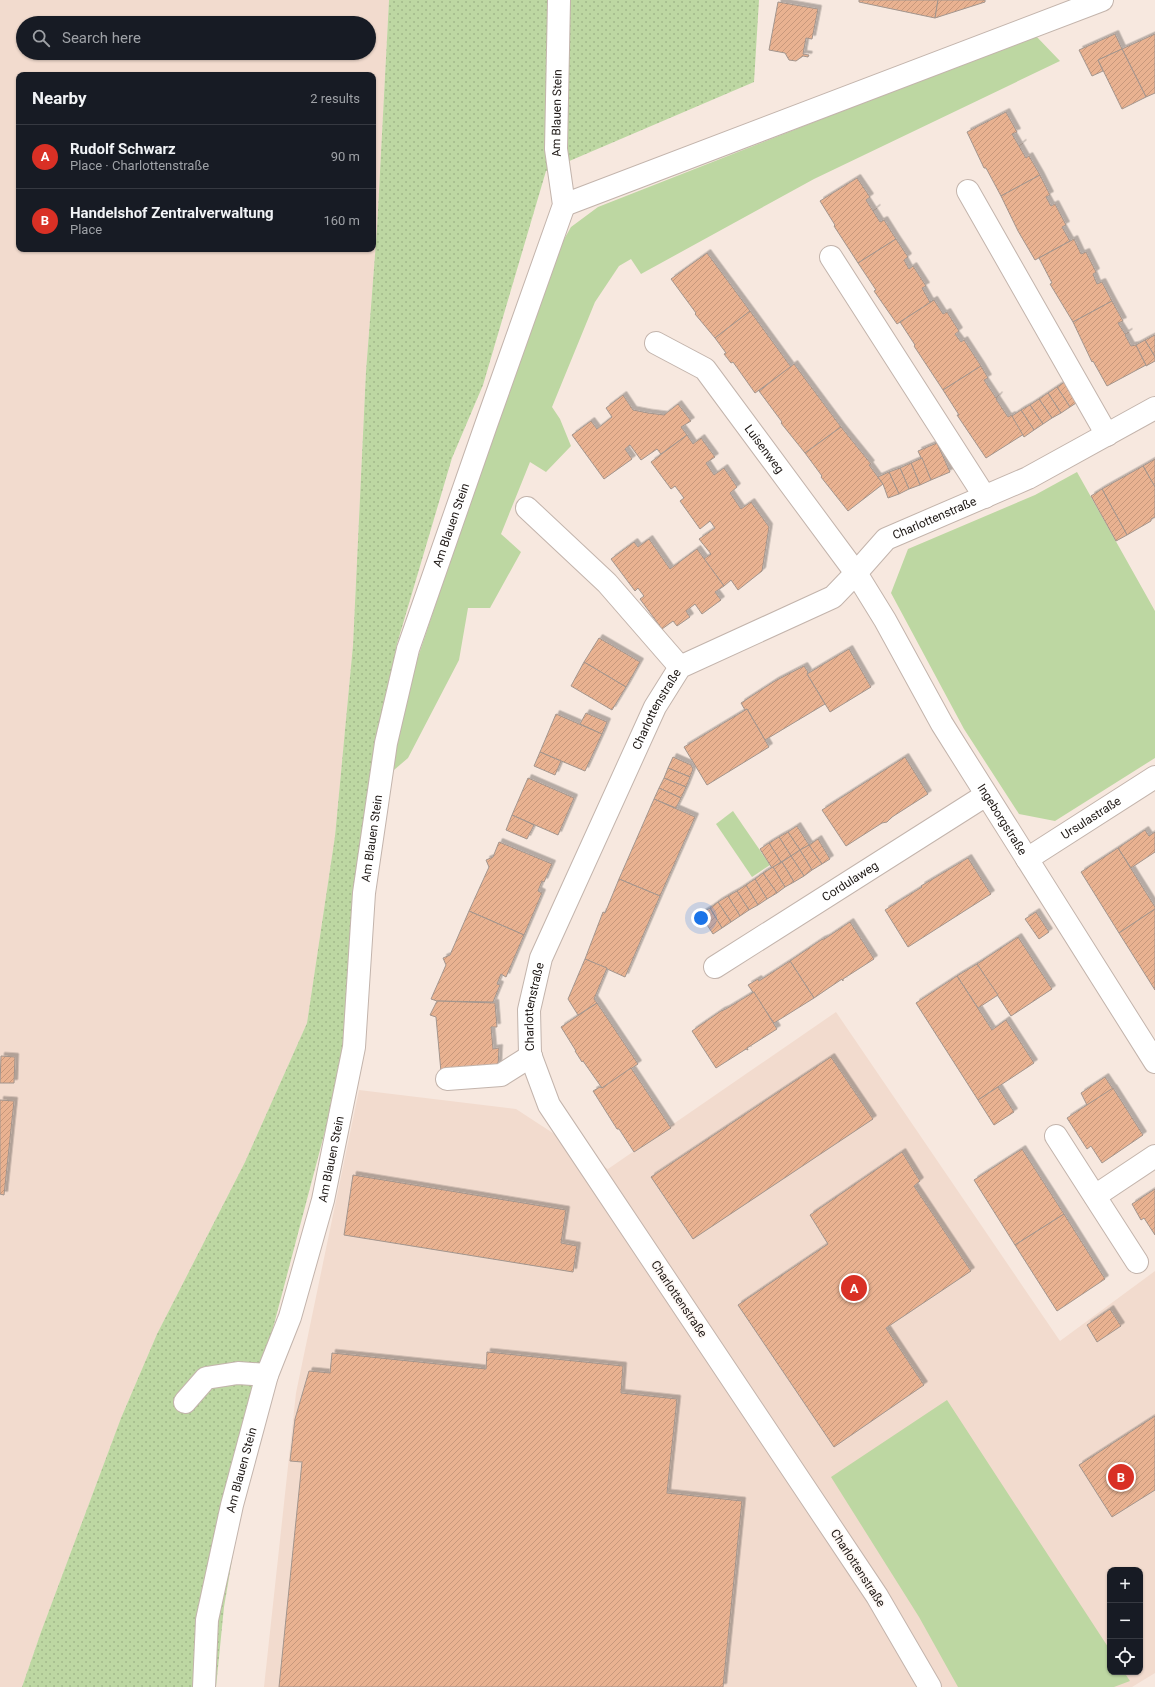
<!DOCTYPE html>
<meta charset="utf-8">
<style>
:root{--surface:#171b24;--page:#242831;--text:#f1f3f6;--muted:#9ea1a6;--line:#363941;--accent:#d93025}
body{margin:0;font-family:Roboto,sans-serif;background:var(--page);color:var(--text)}
.controls{position:absolute;right:12px;bottom:12px;display:grid;overflow:hidden;border-radius:8px;box-shadow:0 1px 3px #0004}
.controls button{width:36px;height:36px;display:grid;place-items:center;padding:0;border:0;border-bottom:1px solid var(--line);background:var(--surface);color:var(--text);font:20px sans-serif}
.you{position:absolute;left:701px;top:918px;width:14px;height:14px;margin:-10px;border:3px solid #fff;border-radius:50%;background:#1a73e8;box-shadow:0 0 0 6px #1a73e833}
.badge{display:grid;place-items:center;width:26px;height:26px;border-radius:50%;background:var(--accent);color:#fff;font-size:13px;font-weight:700}
.pin{position:absolute;translate:-50% -50%;border:2px solid #fff;box-shadow:0 1px 4px #0006}
.list{margin:0;padding:0;list-style:none}
h2{display:flex;justify-content:space-between;align-items:center;height:52px;margin:0;padding:0 16px;font-size:17px}
h2 small{font-size:13px;font-weight:400;color:var(--muted)}
.list li{display:grid;grid-template-columns:26px 1fr auto;gap:12px;align-items:center;box-sizing:border-box;height:64px;padding:0 16px;border-top:1px solid var(--line)}
.list b{display:block;font-size:15px;white-space:nowrap}
.list p{margin:0;font-size:13px;white-space:nowrap;color:var(--muted)}
.list em{font-size:13px;font-style:normal;color:var(--muted)}
.icon{flex:none;width:22px;height:22px;fill:none;stroke:currentColor;stroke-width:2;stroke-linecap:round;stroke-linejoin:round}
.map{position:relative;flex:none;width:1155px;height:1687px;overflow:hidden}
.search{position:absolute;background:var(--surface);box-shadow:0 1px 3px #0004;left:16px;top:16px;width:360px;height:44px;display:flex;align-items:center;gap:10px;box-sizing:border-box;padding:0 14px;border-radius:22px;color:var(--muted);font-size:15px}
.panel{position:absolute;background:var(--surface);box-shadow:0 1px 3px #0004;left:16px;top:72px;width:360px;height:180px;border-radius:8px}
.map>svg:first-child{display:block}
.built{fill:#f2dbce;fill-rule:evenodd}
.green{fill:#bdd7a2}
.garden{fill:url(#garden-dots)}
.building{fill:url(#building-hatch);stroke:#a3958d;filter:url(#shadow)}
.lines{fill:none;stroke-linecap:round;stroke-linejoin:round}
.minor-casing{stroke:#c3b4ac;stroke-width:24}
.minor{stroke:#fff;stroke-width:22}
.labels{text-anchor:middle;stroke-width:3;stroke-linejoin:round;paint-order:stroke}
.street-label{font-size:12px;fill:#1d1714;stroke:#fdf7f3}
</style>
<div class="map">
<svg width="1155" height="1687" viewBox="0 0 1155 1687">
<defs>
<pattern id="garden-dots" width="8" height="8" patternUnits="userSpaceOnUse"><rect width="8" height="8" fill="#bdd7a2"/><path d="M2 2h.1M6 6h.1" fill="none" stroke="#a2b88b" stroke-width="1.8" stroke-linecap="round"/></pattern>
<pattern id="building-hatch" width="6" height="6" patternUnits="userSpaceOnUse"><rect width="6" height="6" fill="#e9b291"/><path d="M-1 1l2-2M0 6l6-6M5 7l2-2" fill="none" stroke="#c7987c"/></pattern>
<filter id="shadow"><feDropShadow dx="3.5" dy="-3.5" stdDeviation="0" flood-color="#0004"/></filter>
</defs>
<rect width="100%" height="100%" fill="#f7e8df"/>
<g class="built">
<path d="M0,0H389L377,229L366,371L353,645L335,836L307,1023L245,1162L157,1334L121,1418L41,1632L22,1687H0ZM23,23H369V53H23ZM19,75H373V249H19Z"/>
<path d="M836,1012L1060,1341L1155,1271V1673L1132,1687H264L296,1393L359,1090L516,1109L608,1169ZM1110,1570H1140V1672H1110Z"/>
</g>
<g class="green">
<path d="M1035,35L1060,61L814,179L641,274L631,259L619,266L595,302L552,407L560,419L571,446L546,472L530,462L501,534L521,552L490,608H468L459,660L408,758L387,776L416,663L541,290L554,257L571,227L598,207Z"/>
<path d="M1077,472L1155,611V758L1055,821L1019,814L964,729L891,593L908,549L1035,495Z"/>
<path d="M733,811L770,865L752,877L716,824Z"/>
<path d="M947,1400L1110,1650V1672H1124L1130,1681L1114,1687H958L919,1617L831,1477Z"/>
</g>
<path class="garden" d="M389,0H759L754,82L546,171L483,385L452,458L397,644L378,746L348,1044L268,1347L224,1607L216,1687H22L41,1632L121,1418L157,1334L245,1162L307,1023L335,836L353,645L366,371L377,229Z"/>
<g class="building">
<path d="M859,0H938L935,18L859,2Z"/>
<path d="M938,0H985V2L935,18Z"/>
<path d="M778,2L818,9L812,39L806,38L803,54L809,55L808,57L803,56L796,61L789,60L785,53L769,50Z"/>
<path d="M1115,34L1122,49L1098,60L1103,71L1092,76L1079,50Z"/>
<path d="M1155,34V93L1146,97L1122,49Z"/>
<path d="M1122,49L1146,97L1122,109L1098,60Z"/>
<path d="M1006,112L1017,132L1012,134L1019,146L1023,143L1019,146L1026,158L1029,156L1040,175L1001,196L986,168H984L967,132Z"/>
<path d="M1040,175L1050,195L1046,197L1051,206L1055,204L1066,225L1062,227L1070,241L1035,260L1018,231L1001,196Z"/>
<path d="M857,178L870,197L866,200L873,211L877,208L873,211L880,222L884,220L896,239L858,263L834,226L835,225L820,201Z"/>
<path d="M896,239L908,257L904,260L909,269L913,266L926,286L922,288L930,302L934,300L897,324L874,291L876,290L858,263Z"/>
<path d="M1074,239L1081,254L1086,252L1096,272L1093,274L1097,284L1102,282L1112,301L1073,322L1050,284L1052,283L1039,258Z"/>
<path d="M707,253L750,311L715,338L695,314L696,313L671,279Z"/>
<path d="M934,300L943,314L947,312L959,331L955,334L961,342L964,340L981,366L943,390L914,346L915,345L900,322Z"/>
<path d="M1112,301L1123,321L1118,323L1125,334L1129,332L1125,335L1131,346L1136,345L1146,365L1107,386L1093,361L1092,362L1073,322Z"/>
<path d="M750,311L791,367L755,393L733,362L731,363L724,354L726,353L715,338Z"/>
<path d="M1155,335V357L1145,340Z"/>
<path d="M1145,340L1155,357V361L1146,366V365L1136,345Z"/>
<path d="M794,364L841,427L805,453L781,423L782,422L759,391Z"/>
<path d="M981,366L988,378L984,380L996,398L999,395L996,399L1008,417L1012,415L1024,434L986,458L957,415H959L943,390Z"/>
<path d="M1066,381L1079,401L1070,407L1057,387Z"/>
<path d="M1057,387L1070,407L1061,413L1048,393Z"/>
<path d="M1048,393L1061,413L1052,418L1039,399Z"/>
<path d="M623,395L633,410L648,413L664,415L678,404L691,421L681,427L687,435L661,454L657,449L641,460L630,445L625,449L632,459L604,479L572,435L591,421L597,429L612,417L606,408Z"/>
<path d="M1039,399L1052,418L1043,424L1030,405Z"/>
<path d="M1030,405L1043,424L1034,430L1021,410Z"/>
<path d="M1021,410L1034,430L1024,437L1012,416Z"/>
<path d="M841,427L871,464L869,465L883,484L848,511L821,477L822,476L805,453Z"/>
<path d="M687,435L693,444L701,438L715,457L706,463L714,475L724,468L737,487L730,493L741,509L751,502L769,527L762,571L738,590L731,580L724,586L704,559L711,554L699,539L715,528L710,521L700,529L680,501L684,498L675,486L671,489L651,462Z"/>
<path d="M937,443L950,472L931,480L918,451Z"/>
<path d="M922,458L931,480L920,485L911,463Z"/>
<path d="M1155,459V487L1143,466Z"/>
<path d="M911,463L920,485L909,489L900,468Z"/>
<path d="M1143,466L1155,487V517L1151,519V521L1127,535L1102,489Z"/>
<path d="M900,468L909,489L899,494L889,472Z"/>
<path d="M889,472L899,494L888,498L883,484L878,477Z"/>
<path d="M1102,489L1127,535L1116,541L1091,496Z"/>
<path d="M649,539L670,569L697,549L724,586L715,592L721,600L702,614L695,604L686,611L690,617L677,626L673,621L662,629L640,599L644,596L638,588L635,591L611,559L634,542L638,547Z"/>
<path d="M599,638L640,662L626,687L584,662Z"/>
<path d="M849,649L871,687L830,712L807,674Z"/>
<path d="M584,662L626,687L612,710L571,686Z"/>
<path d="M804,666L808,672L807,674L825,704L765,740L747,709L745,710L741,703L775,681Z"/>
<path d="M747,709L769,747L707,785L684,747Z"/>
<path d="M586,713L607,722L602,734L580,724Z"/>
<path d="M556,714L602,734L585,771L540,752Z"/>
<path d="M540,752L561,761L555,775L534,766Z"/>
<path d="M673,757L691,765L693,769L690,777L668,768Z"/>
<path d="M905,757L928,794L892,817L887,822L882,823L846,846L822,810Z"/>
<path d="M668,768L690,777L686,787L664,778Z"/>
<path d="M528,778L574,798L558,835L512,815Z"/>
<path d="M664,778L686,787L681,798L659,788Z"/>
<path d="M659,788L681,798L676,808L654,799Z"/>
<path d="M654,799L695,817L660,896L619,879Z"/>
<path d="M512,815L534,825L527,839L506,830Z"/>
<path d="M797,826L809,845L800,850L788,832Z"/>
<path d="M1145,830L1149,836L1155,832V852L1131,868L1118,848Z"/>
<path d="M788,832L800,850L791,856L779,837Z"/>
<path d="M779,837L791,856L781,862L769,843Z"/>
<path d="M818,839L830,859L822,864L809,845Z"/>
<path d="M499,842L552,864L544,882L542,881L538,891L542,893L524,935L469,911L489,867L486,860L493,857Z"/>
<path d="M769,843L781,862L772,868L760,849Z"/>
<path d="M809,845L822,864L812,870L800,850Z"/>
<path d="M1118,848L1155,907V909L1119,933L1081,872Z"/>
<path d="M800,850L812,870L804,876L791,856Z"/>
<path d="M791,856L804,876L794,882L782,862Z"/>
<path d="M968,858L991,894L908,947L885,910L922,887L921,886Z"/>
<path d="M782,862L794,882L785,887L773,867Z"/>
<path d="M773,867L785,887L777,893L763,873Z"/>
<path d="M763,873L777,893L767,899L755,879Z"/>
<path d="M619,879L660,896L625,977L585,959L603,912L605,913Z"/>
<path d="M755,879L767,899L758,905L746,885Z"/>
<path d="M746,885L758,905L749,910L737,891Z"/>
<path d="M737,891L749,910L740,916L728,896Z"/>
<path d="M728,896L740,916L731,922L718,902Z"/>
<path d="M718,902L731,922L722,928L710,908Z"/>
<path d="M710,908L722,928L713,934L700,914Z"/>
<path d="M1155,909V990L1119,933Z"/>
<path d="M469,911L524,935L506,977L501,974L497,984L500,985L493,1002L437,1001L431,999L446,965L443,958L450,955Z"/>
<path d="M1036,912L1049,932L1039,939L1025,919Z"/>
<path d="M850,922L874,959L843,979V981L842,979L814,998L790,961L821,940L826,938Z"/>
<path d="M1018,937L1052,989L1011,1016L977,964Z"/>
<path d="M585,959L607,968L594,999L597,1003L578,1015L568,999Z"/>
<path d="M790,961L814,998L774,1023L748,985L758,979L759,981Z"/>
<path d="M977,964L998,995L978,1008L957,976Z"/>
<path d="M957,976L992,1030L1006,1020L1034,1063L978,1100L916,1003Z"/>
<path d="M754,992L777,1029L747,1048L748,1050L746,1049L716,1068L692,1031L721,1011L726,1009Z"/>
<path d="M437,1001L495,1003L497,1027H491L493,1049L499,1048L498,1066L441,1072L436,1017L430,1015Z"/>
<path d="M597,1003L638,1064L602,1088L583,1061L582,1062L575,1051H576L561,1027Z"/>
<path d="M1,1056L15,1057L14,1083H0Z"/>
<path d="M831,1057L873,1119L693,1239L651,1177Z"/>
<path d="M631,1068L671,1128L634,1152L619,1129H617L593,1091L600,1087L602,1088Z"/>
<path d="M1105,1077L1113,1089L1087,1105L1081,1093Z"/>
<path d="M998,1087L1014,1112L994,1125L978,1100Z"/>
<path d="M1113,1088L1143,1135L1102,1163L1091,1146L1087,1149L1067,1118Z"/>
<path d="M0,1100L14,1101L4,1195L0,1194Z"/>
<path d="M1022,1149L1064,1214L1015,1245L974,1180Z"/>
<path d="M902,1152L920,1181L914,1186L971,1271L886,1328L924,1385L834,1447L738,1305L828,1244L810,1215Z"/>
<path d="M353,1175L566,1210L561,1243L577,1246L573,1272L344,1235Z"/>
<path d="M1155,1189V1235L1144,1218L1141,1220L1132,1204Z"/>
<path d="M1064,1214L1105,1279L1057,1311L1015,1245Z"/>
<path d="M1110,1309L1121,1326L1097,1342L1087,1325Z"/>
<path d="M487,1352L623,1366L621,1393L677,1399L667,1493L742,1501L723,1687H279L302,1462L290,1461L295,1419L309,1371L330,1373L332,1353L486,1369Z"/>
<path d="M1155,1416V1490L1112,1517L1079,1465Z"/>
</g>
<g class="lines">
<defs>
<g id="minor">
<path d="M968,191L1107,435"/>
<path d="M564,205L1102,0"/>
<path d="M831,257L985,497"/>
<path id="s1" d="M656,343L705,369L856,573L885,620L942,724L1155,1062"/>
<path d="M527,508L607,583L680,667"/>
<path id="s2" d="M1027,859L1155,777"/>
<path id="s3" d="M715,967L986,795"/>
<path d="M447,1079L501,1075L531,1056"/>
<path d="M1056,1136L1137,1262"/>
<path d="M1095,1196L1155,1156"/>
<path d="M185,1402L206,1378L238,1373L267,1375"/>
<path id="s4" d="M204,1687L207,1620L232,1505L267,1375L290,1317L323,1200L354,1047L364,893L386,743L408,649L486,425L564,205L556,149L559,0"/>
<path id="s5" d="M930,1687L877,1596L549,1105L530,1054L529,1010L541,958L655,707L680,667L833,597L856,573L886,539L1028,478L1155,408"/>
</g>
</defs>
<use href="#minor" class="minor-casing"/>
<use href="#minor" class="minor"/>
</g>
<g class="labels">
<g class="street-label">
<text dy="4" stroke="none"><textPath href="#s4" startOffset="1625">Am Blauen Stein</textPath></text>
<text dy="4" stroke="none"><textPath href="#s1" startOffset="155">Luisenweg</textPath></text>
<text dy="4" stroke="none"><textPath href="#s5" startOffset="1470">Charlottenstraße</textPath></text>
<text dy="4" stroke="none"><textPath href="#s4" startOffset="1193">Am Blauen Stein</textPath></text>
<text dy="4" stroke="none"><textPath href="#s5" startOffset="1122">Charlottenstraße</textPath></text>
<text dy="4" stroke="none"><textPath href="#s2" startOffset="76">Ursulastraße</textPath></text>
<text dy="4" stroke="none"><textPath href="#s1" startOffset="596">Ingeborgstraße</textPath></text>
<text dy="4" stroke="none"><textPath href="#s4" startOffset="869">Am Blauen Stein</textPath></text>
<text dy="4" stroke="none"><textPath href="#s3" startOffset="160">Cordulaweg</textPath></text>
<text dy="4" stroke="none"><textPath href="#s5" startOffset="798">Charlottenstraße</textPath></text>
<text dy="4" stroke="none"><textPath href="#s4" startOffset="545">Am Blauen Stein</textPath></text>
<text transform="translate(679 1299) rotate(56)" y="4">Charlottenstraße</text>
<text dy="4" stroke="none"><textPath href="#s4" startOffset="221">Am Blauen Stein</textPath></text>
<text transform="translate(858 1568) rotate(57)" y="4">Charlottenstraße</text>
</g>
</g>
</svg>
<div class="controls">
<button>+</button>
<button>−</button>
<button><svg class="icon" aria-label="locate" viewBox="0 0 24 24"><circle cx="12" cy="12" r="6"/><path d="M12 2v4M12 18v4M2 12h4M18 12h4"/></svg></button>
</div>
<div class="you"></div>
<div class="pin badge" style="left:854px;top:1288px">A</div>
<div class="pin badge" style="left:1121px;top:1477px">B</div>
<div class="search"><svg class="icon" aria-label="search" viewBox="0 0 24 24"><circle cx="10" cy="10" r="6"/><path d="M15 15l6 6"/></svg>Search here</div>
<section class="panel">
<h2>Nearby<small>2 results</small></h2>
<ul class="list">
<li><span class="badge">A</span><div><b>Rudolf Schwarz</b><p>Place · Charlottenstraße</p></div><em>90 m</em></li>
<li><span class="badge">B</span><div><b>Handelshof Zentralverwaltung</b><p>Place</p></div><em>160 m</em></li>
</ul>
</section>
</div>
